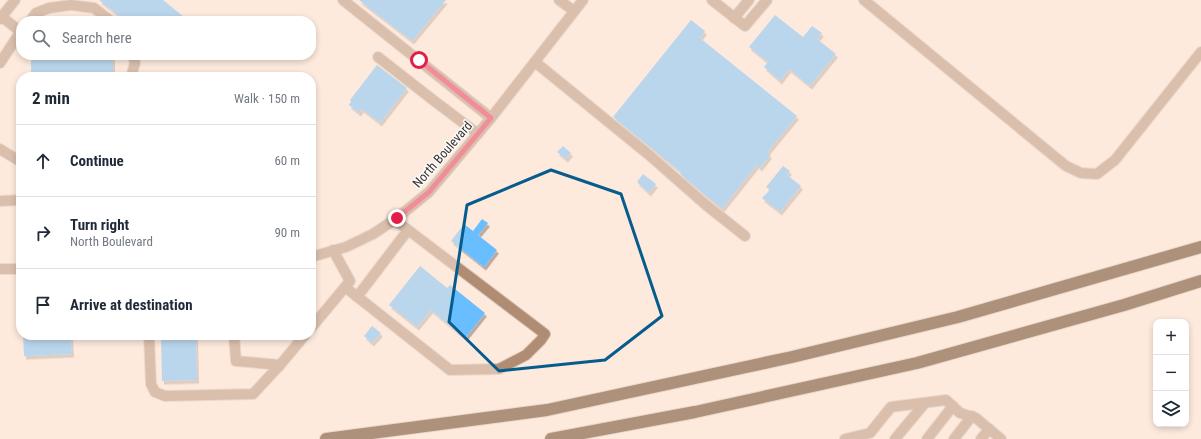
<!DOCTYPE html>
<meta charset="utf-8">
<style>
:root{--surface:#fff;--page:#f2f2f3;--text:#1f2937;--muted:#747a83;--line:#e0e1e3}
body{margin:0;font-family:"Roboto Condensed",sans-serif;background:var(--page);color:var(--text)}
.controls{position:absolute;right:12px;bottom:12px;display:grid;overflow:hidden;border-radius:8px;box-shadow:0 2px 6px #0003}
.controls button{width:36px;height:36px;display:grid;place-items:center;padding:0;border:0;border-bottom:1px solid var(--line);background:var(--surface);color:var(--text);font:20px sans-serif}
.stop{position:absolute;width:12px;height:12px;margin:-9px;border:3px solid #e11d48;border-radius:50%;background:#fff}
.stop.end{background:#e11d48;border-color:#fff;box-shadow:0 1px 4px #0008}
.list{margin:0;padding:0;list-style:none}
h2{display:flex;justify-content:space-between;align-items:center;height:52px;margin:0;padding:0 16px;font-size:17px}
h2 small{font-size:13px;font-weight:400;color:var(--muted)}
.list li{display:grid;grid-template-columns:26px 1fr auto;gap:12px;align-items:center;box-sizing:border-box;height:72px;padding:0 16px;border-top:1px solid var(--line)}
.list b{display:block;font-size:15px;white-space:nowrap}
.list p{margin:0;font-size:13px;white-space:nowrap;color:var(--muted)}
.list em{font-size:13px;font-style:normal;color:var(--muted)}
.icon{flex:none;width:22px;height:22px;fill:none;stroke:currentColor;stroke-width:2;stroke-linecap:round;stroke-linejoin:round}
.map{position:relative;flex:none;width:1201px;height:439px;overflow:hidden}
.search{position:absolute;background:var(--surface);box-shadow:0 2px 6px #0003;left:16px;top:16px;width:300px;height:44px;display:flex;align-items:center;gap:10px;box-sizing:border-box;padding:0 14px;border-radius:16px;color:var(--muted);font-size:15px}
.panel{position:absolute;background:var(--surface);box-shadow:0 2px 6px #0003;left:16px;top:72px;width:300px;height:268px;border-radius:16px}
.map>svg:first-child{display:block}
.building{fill:#69beff;filter:url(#shadow)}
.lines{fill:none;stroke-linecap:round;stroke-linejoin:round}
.minor-casing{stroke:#d6c5b9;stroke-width:12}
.highway-casing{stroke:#d6c5b9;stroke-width:14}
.minor{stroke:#b08c73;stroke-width:10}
.highway{stroke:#4f2703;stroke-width:12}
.route{stroke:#e11d48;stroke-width:5}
.marked{fill:none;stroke:#075c8e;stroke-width:3;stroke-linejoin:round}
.labels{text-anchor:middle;stroke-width:3;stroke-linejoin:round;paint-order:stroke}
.street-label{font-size:13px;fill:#3a312b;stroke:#fbfbfb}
</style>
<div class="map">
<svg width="1201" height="439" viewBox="0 0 1201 439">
<defs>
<filter id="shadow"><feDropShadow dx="2" dy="3.5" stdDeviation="0" flood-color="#0004"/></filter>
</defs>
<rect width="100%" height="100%" fill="#fdeadd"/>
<g class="building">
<path d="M99,0H163L189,21H126Z"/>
<path d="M359,0H446L412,41Z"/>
<path d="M775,15L803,37L812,26L822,33L817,39L836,54L810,86L789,69L780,81L764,67L768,62L749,47Z"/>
<path d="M691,20L705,31L700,38L797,116L769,150L768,153L770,155L760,168L757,165L722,209L680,174L681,172L613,117Z"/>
<rect x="31" y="55" width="82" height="22"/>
<path d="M377,65L407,88L380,123L362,109L359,113L349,105L351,101L350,100Z"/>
<path d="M563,146L571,153L566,159L557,152Z"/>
<path d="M783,166L790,171L787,175L801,186L780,212L762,198L770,190L766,187Z"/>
<path d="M643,174L656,184L649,193L637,182Z"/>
<path d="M482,219L488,223L478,235L497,250L484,267L451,241L464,224L473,231Z"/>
<path d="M420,266L447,288L450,285L485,313L465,338L431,310L417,327L389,305Z"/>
<path d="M372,326L381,333L372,343L364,336Z"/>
<path d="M23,335H71L72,354L24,356Z"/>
<path d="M161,335H196L197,380L162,381Z"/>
</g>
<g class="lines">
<defs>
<g id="minor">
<path d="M343,0L491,118"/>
<path d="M559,0L574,11"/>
<path d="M712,0L745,26L767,0"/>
<path d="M864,0L1066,166L1081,173L1097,174L1115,160L1201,52"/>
<path d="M2,17L21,32"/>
<path d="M734,18L749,0"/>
<path d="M0,19L15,0"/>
<path d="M30,21L36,13L49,8L71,5L94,8L111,21"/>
<path d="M378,57L433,100L478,134"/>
<path d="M535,62L648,154L706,205L745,236"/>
<path d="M0,63L21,31"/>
<path d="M131,77L135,63L133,55"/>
<path d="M0,149L21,162"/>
<path d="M0,201L21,200"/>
<path d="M311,257L346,247L373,234L397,218L429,192L491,118L583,0"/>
<path d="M0,269H21"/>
<path d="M345,287L450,370L499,369L526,355L541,340L545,334L395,220"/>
<path d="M357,297L408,230"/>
<path d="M311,328L350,281L333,250"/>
<path d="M149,335L151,384L155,392L165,396L253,394L280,365L236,361L234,335"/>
<path d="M280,365L305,335"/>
<path d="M845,439L870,433L891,407L946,400L960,413L976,418L1001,439"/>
<path d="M895,439L925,403"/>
<path d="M927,439L953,406"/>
<path d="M954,439L972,416"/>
<path d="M981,439L989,429"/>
</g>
<g id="highway">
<path d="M326,439L547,410L792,357L958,317L1201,247"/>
<path d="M551,439L695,412L917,363L1124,305L1201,281"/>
</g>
</defs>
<use href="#minor" class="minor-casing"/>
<use href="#highway" class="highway-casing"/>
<use href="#minor" class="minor"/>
<use href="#highway" class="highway"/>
</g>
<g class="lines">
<path class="route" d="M397,218L429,192L491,118L419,60"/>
</g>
<path d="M0 0H1201V439H0ZM551,170L621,194L662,316L605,360L499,371L449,322L467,205Z" fill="#fdeadd" fill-opacity=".55" fill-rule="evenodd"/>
<path class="marked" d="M551,170L621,194L662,316L605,360L499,371L449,322L467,205Z"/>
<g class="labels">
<g class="street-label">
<text transform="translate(442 154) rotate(-49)" y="5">North Boulevard</text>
</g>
</g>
</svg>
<div class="controls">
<button>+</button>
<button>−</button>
<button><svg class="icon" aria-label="layers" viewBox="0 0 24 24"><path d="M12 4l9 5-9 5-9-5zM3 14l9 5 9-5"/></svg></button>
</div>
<div class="stop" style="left:419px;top:60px"></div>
<div class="stop end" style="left:397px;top:218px"></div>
<div class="search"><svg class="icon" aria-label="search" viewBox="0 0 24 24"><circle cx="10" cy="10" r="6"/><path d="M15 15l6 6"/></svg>Search here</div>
<section class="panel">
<h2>2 min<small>Walk · 150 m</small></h2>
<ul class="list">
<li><svg class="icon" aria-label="ahead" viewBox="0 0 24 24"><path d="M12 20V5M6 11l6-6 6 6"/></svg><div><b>Continue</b></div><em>60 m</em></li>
<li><svg class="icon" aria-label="right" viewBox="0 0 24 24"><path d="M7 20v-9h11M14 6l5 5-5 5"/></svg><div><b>Turn right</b><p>North Boulevard</p></div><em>90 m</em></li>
<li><svg class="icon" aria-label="arrive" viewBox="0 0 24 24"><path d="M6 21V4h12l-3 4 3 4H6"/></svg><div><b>Arrive at destination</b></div></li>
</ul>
</section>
</div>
